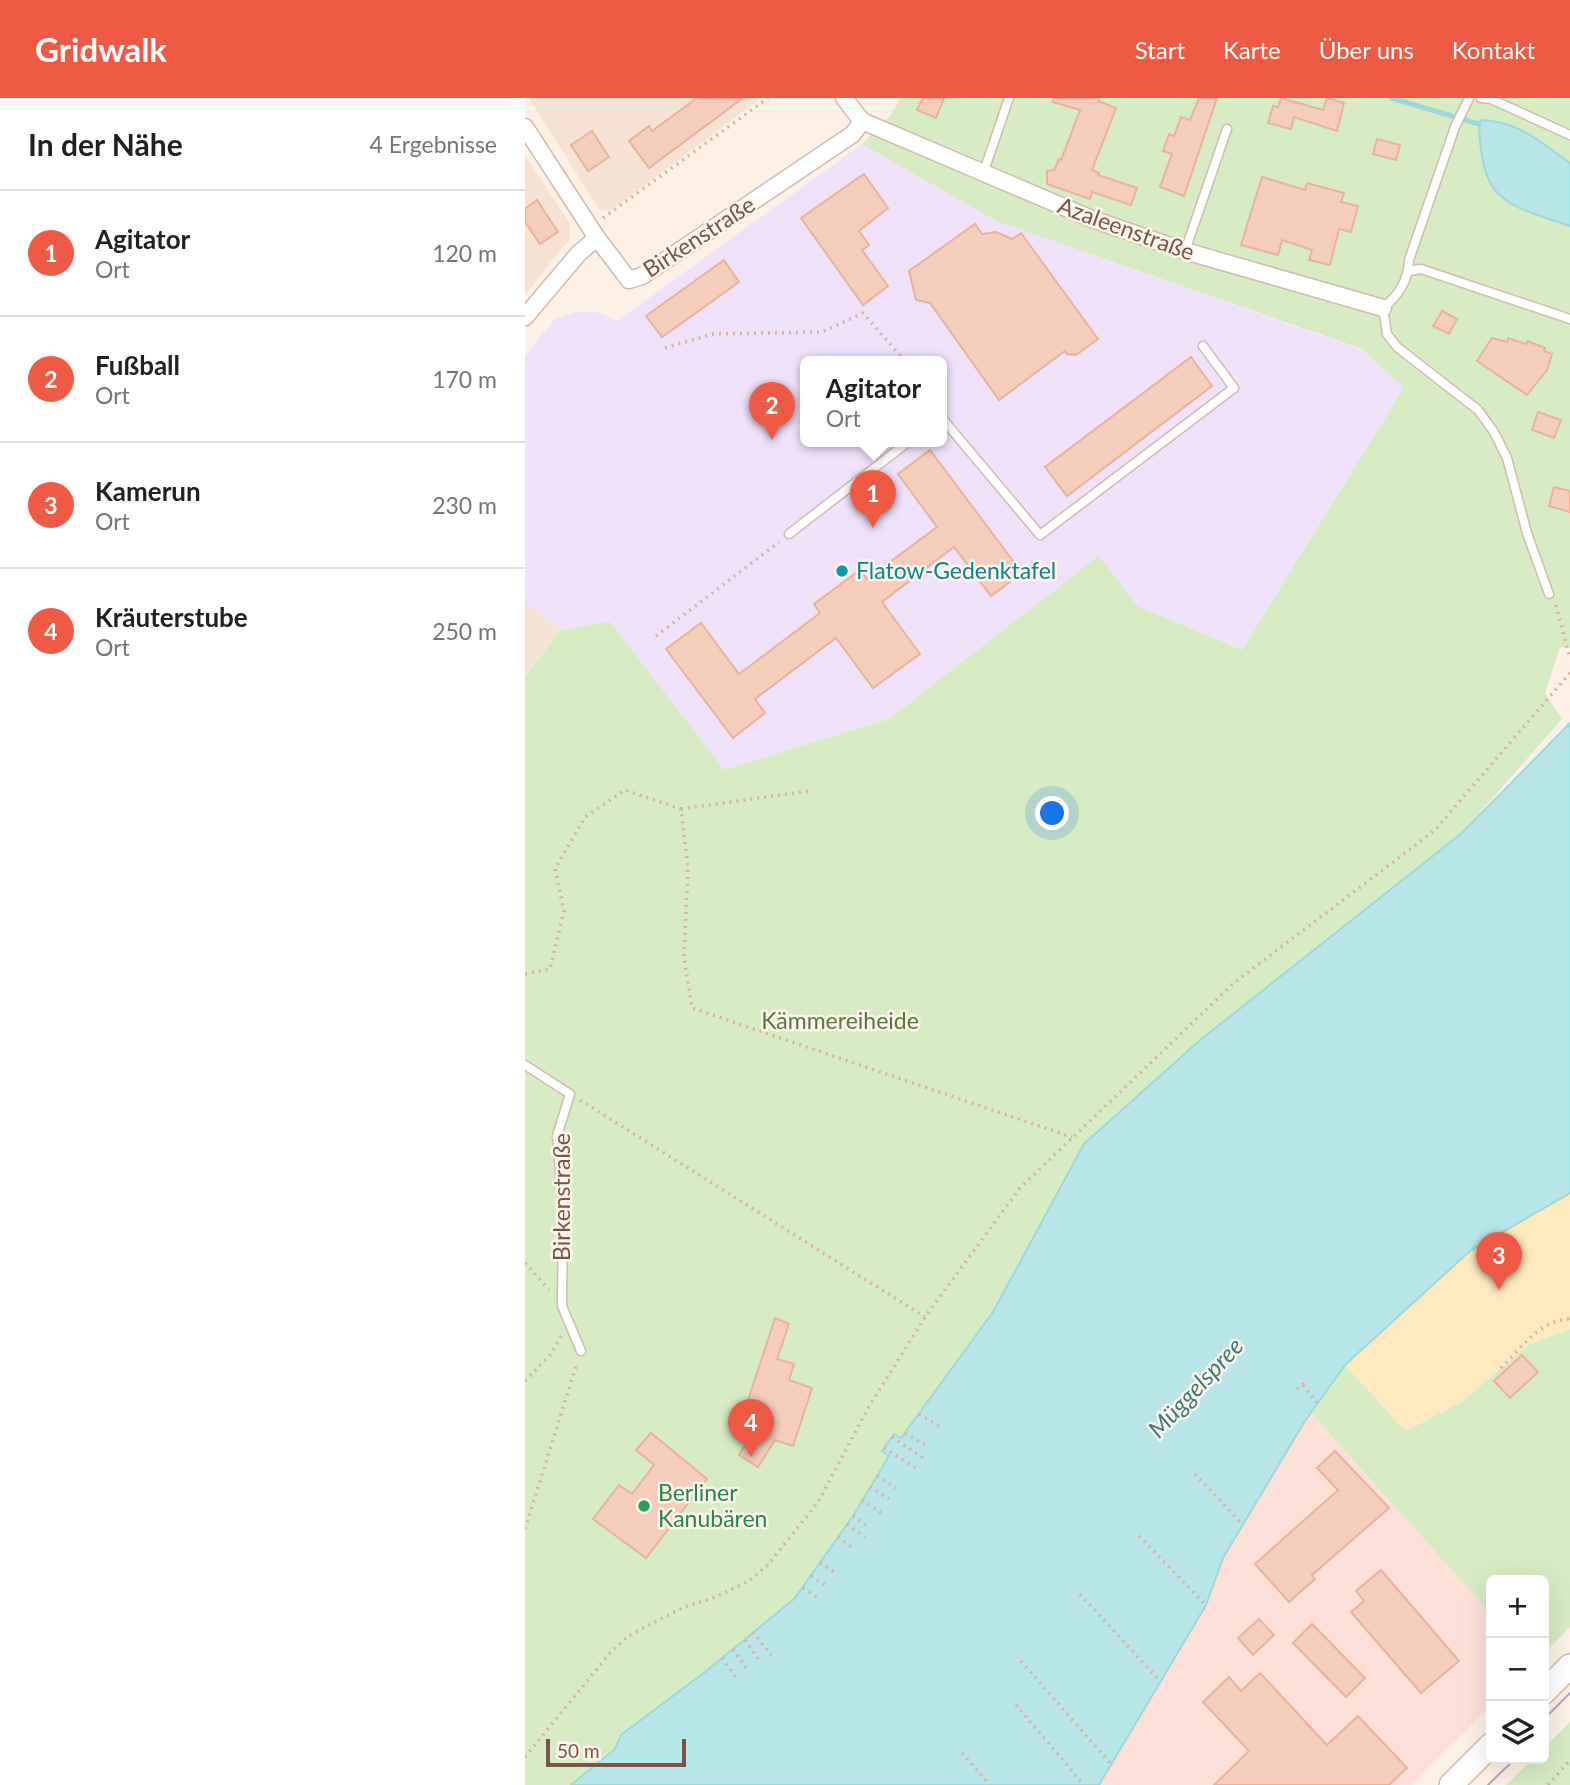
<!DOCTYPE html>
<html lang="de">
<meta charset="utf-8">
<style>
:root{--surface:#fff;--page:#f2f2f2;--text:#202124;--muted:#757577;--line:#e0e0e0;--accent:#ee5a44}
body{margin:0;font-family:Lato,sans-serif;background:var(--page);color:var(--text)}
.controls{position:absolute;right:21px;bottom:21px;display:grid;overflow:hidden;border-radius:10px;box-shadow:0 7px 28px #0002}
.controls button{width:63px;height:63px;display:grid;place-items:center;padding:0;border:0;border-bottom:2px solid var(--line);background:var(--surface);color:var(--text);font:35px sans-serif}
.scale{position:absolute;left:21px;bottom:18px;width:140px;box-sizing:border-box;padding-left:7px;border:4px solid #785548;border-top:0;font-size:19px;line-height:24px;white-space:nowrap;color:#785548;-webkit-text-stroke:5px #fff6ec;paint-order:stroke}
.you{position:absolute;left:528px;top:716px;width:24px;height:24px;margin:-18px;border:5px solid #fff;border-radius:50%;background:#1a73e8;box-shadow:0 0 0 10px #1a73e833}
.badge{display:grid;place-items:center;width:46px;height:46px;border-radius:50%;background:var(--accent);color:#fff;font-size:23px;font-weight:700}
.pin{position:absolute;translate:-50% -58px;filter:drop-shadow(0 2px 4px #0008)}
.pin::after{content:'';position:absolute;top:37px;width:24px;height:21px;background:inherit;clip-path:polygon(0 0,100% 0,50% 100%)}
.popup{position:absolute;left:275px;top:258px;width:147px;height:91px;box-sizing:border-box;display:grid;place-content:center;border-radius:10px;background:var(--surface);filter:drop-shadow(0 2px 5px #0005);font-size:23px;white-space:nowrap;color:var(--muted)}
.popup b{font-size:26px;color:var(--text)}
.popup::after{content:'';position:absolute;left:50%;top:100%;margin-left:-14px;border:14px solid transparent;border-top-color:var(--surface)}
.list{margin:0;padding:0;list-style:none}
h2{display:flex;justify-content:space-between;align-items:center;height:91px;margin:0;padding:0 28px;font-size:30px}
h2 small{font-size:23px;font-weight:400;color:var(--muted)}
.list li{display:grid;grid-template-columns:46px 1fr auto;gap:21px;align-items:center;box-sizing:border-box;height:126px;padding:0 28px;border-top:2px solid var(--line)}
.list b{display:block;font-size:26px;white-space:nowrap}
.list p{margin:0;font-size:23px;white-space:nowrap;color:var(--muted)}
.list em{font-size:23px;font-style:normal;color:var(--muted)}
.icon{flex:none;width:38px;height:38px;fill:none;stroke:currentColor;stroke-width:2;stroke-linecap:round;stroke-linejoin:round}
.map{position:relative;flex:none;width:1045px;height:1687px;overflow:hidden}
header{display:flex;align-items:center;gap:42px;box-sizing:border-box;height:98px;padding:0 35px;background:var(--accent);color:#fff}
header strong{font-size:33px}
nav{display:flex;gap:38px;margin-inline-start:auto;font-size:24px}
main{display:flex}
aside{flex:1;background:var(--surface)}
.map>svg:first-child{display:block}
.residential{fill:#f6e3d3}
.commercial{fill:#fee0d8}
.education{fill:#efe2fa;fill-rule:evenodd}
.green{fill:#d7ecc2}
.sand{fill:#ffeabe}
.water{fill:#b8e6e8;stroke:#9ed7db;stroke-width:2}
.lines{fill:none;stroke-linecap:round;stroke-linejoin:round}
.stream{stroke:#9ed7db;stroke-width:5}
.building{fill:#f4cdbb;stroke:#e8b19a;stroke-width:2}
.service-casing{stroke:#d2baad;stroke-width:11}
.minor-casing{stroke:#d2baad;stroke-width:19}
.secondary-casing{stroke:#d5b9aa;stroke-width:26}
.path{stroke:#dab09e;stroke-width:3.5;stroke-dasharray:2 5;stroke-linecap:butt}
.service{stroke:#fff;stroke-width:8}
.minor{stroke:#fff;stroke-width:16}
.secondary{stroke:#fff;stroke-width:23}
.tram{stroke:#b3a2c8;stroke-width:2}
.culture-dot{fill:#0f9aa8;stroke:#fff6ec;stroke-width:2.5}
.leisure-dot{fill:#2e9e5b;stroke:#fff6ec;stroke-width:2.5}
.labels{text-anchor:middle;stroke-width:5;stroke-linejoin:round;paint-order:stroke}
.street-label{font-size:23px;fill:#785548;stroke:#fff6ec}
.culture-label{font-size:23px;fill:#0d838f;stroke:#fff6ec;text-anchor:start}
.park-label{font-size:23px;fill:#54793d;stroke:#fff6ec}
.leisure-label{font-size:23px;fill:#27864d;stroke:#fff6ec;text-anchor:start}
.water-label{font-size:24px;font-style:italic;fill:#3b797e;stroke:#fff6ec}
</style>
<header>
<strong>Gridwalk</strong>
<nav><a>Start</a><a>Karte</a><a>Über uns</a><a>Kontakt</a></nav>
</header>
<main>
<aside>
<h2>In der Nähe<small>4 Ergebnisse</small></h2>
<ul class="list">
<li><span class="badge">1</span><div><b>Agitator</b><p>Ort</p></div><em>120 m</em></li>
<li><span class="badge">2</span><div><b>Fußball</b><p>Ort</p></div><em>170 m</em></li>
<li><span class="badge">3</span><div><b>Kamerun</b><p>Ort</p></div><em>230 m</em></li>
<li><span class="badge">4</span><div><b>Kräuterstube</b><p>Ort</p></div><em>250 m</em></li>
</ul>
</aside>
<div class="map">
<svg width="1045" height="1687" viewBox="0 0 1045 1687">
<rect width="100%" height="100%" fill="#fdf2e5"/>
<g class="residential">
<path d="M4,0H236L85,113L74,111Z"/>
<path d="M0,57L45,126V140L0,197Z"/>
<path d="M0,504L36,532L0,577Z"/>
</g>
<path class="commercial" d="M787,1316L966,1516V1608L887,1687H574L681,1507L698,1460L778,1326Z"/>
<path class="education" d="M337,46L471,123L837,252L880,290L717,552L612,508L574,459L364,621L199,673L85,525L36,532L0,504V258L29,222L49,214H73L92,223ZM280,264H416V344H280Z"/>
<g class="green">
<path d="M376,0H1045V550L1035,549L1020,595L1037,621L937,735L674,943L559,1046L468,1214L376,1341L367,1339L357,1353L364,1358L328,1418L269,1501L180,1574L96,1637L90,1651L46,1687H0V578L36,532L85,524L199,672L364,621L574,458L612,508L717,552L879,290L837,251L471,123L337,46L364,19Z"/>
<path d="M1045,1231V1529L1019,1556V1482H966V1516L787,1316L820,1267L881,1333L938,1303L1003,1247Z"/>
<path d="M1045,1624V1687H981L1008,1661H1019V1650Z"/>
</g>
<path class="sand" d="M1045,1095V1231L1003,1247L938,1303L880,1333L820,1267L945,1153Z"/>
<g class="water">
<path d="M956,22C996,24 1014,44 1045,65V128C978,105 957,105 954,26Z"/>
<path d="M1045,625V1095L945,1153L820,1267L778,1326L698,1460L681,1507L574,1687H46L90,1651L96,1637L180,1574L269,1501L328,1418L364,1358L357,1353L369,1336L376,1340L468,1214L559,1046L674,943L937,735Z"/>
</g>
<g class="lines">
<path class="stream" d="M866,0L954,26"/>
</g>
<g class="building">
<path d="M172,0H218L124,70L104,43L124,28L127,33Z"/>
<path d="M398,0H419L411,20L392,12Z"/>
<path d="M529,0H574L573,3L591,10L567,72L574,75L573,77L612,90L606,107L567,94L565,101L522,86V73L529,72L534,61L536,62L555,12L528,4Z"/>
<path d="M674,0H692L659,98L635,89L647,56L638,53L644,36L649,38L656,19L665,22Z"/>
<path d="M756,0L798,12L802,0L819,5L812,33L769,19L766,31L743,25L748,8L753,9Z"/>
<path d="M67,33L84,59L63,73L46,47Z"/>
<path d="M852,41L875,47L871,62L848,56Z"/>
<path d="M339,76L363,110L334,133L344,147L337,152L363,188L338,207L276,120Z"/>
<path d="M737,79L780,92L782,85L819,95L816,104L833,108L826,134L814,131L805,167L784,162L787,152L757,142L753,157L716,147Z"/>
<path d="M12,102L33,134L15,146L0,124V111Z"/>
<path d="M450,126L457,136L471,134L487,141L496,135L573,241L551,257L542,256L540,253L474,302L405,205L391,202L384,173Z"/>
<path d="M199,162L214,184L137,239L121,218Z"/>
<path d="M917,213L932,221L924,236L908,228Z"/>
<path d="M967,240L982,244L983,240L1001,246L1003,243L1020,250L1019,253L1027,256L1022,272L1002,297L952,263Z"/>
<path d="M666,259L687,288L542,398L520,369Z"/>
<path d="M1013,314L1036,322L1029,340L1007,332Z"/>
<path d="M405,352L497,475L466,498L429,449L357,504L395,556L348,590L311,540L230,601L240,615L208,640L141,551L176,525L214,576L295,515L289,506L335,472L342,481L412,429L373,376Z"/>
<path d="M1029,389L1045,393V414L1024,408Z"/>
<path d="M250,1220L264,1226L252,1261L269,1266L264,1282L287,1290L268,1348L250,1342L233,1369L214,1357L224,1341L214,1337L216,1331L214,1330Z"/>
<path d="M997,1257L1013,1274L985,1300L969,1283Z"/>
<path d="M126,1335L182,1381L121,1460L68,1421L94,1387L107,1396L129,1367L111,1352Z"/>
<path d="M810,1353L864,1410L787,1477L790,1481L764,1504L730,1466L813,1392L792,1370Z"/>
<path d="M856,1472L934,1563L896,1595L826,1514L839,1503L831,1493Z"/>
<path d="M734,1521L749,1537L728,1557L713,1540Z"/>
<path d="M787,1526L840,1580L821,1599L768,1545Z"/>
<path d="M735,1575L802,1647L833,1618L882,1670L864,1687H689L724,1653L678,1604L704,1579L716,1593Z"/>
</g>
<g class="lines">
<defs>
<g id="service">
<path d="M944,0L930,29L884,162C883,183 874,197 858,210L862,236L872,249L953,312L969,334L982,360L1002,435L1024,496"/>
<path d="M956,0L966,1L1045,37"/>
<path d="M458,76L484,0"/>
<path d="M660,153L702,31"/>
<path d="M884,173L896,171L1045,221"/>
<path d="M416,319L515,437L709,290L678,248"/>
<path d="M264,436L383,344"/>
<path d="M0,967L45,996L32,1038L38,1110L37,1208L56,1253"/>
</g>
<g id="minor">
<path d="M319,0L337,23L567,121L660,153L858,210"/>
<path d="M0,29L72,140L104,182L117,178L328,36L337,23"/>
<path d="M0,219L54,155L72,140"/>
</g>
<g id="secondary">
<path d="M1019,1594L1045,1568"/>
<path d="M926,1687L966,1647"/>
</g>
</defs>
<use href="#service" class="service-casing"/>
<use href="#minor" class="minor-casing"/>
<use href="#secondary" class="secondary-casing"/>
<g class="path">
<path d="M78,120L243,0"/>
<path d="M140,250L187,236L297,234L338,215L381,264"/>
<path d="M1031,507L1045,560"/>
<path d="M131,538L254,444"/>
<path d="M156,711L285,693"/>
<path d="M0,876L25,871L39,813L30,770L60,719L100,692L156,711L163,769L159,859L167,910L547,1039"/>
<path d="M55,1002L400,1219"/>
<path d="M0,1165L24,1192"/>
<path d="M976,1270C996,1250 1015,1222 1045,1221"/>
<path d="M0,1283L26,1256L36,1238"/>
<path d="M778,1287L793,1306"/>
<path d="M772,1291L782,1283"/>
<path d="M394,1316L417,1330"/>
<path d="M380,1335L400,1347"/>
<path d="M367,1339L398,1360"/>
<path d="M359,1350L392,1371"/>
<path d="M670,1376L718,1427"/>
<path d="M352,1378L371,1390"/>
<path d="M345,1389L364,1401"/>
<path d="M337,1402L359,1417"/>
<path d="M328,1418L344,1429"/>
<path d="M322,1426L340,1439"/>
<path d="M0,1431L52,1265"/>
<path d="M614,1438L681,1507"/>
<path d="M313,1439L328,1450"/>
<path d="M295,1465L309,1474"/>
<path d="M286,1478L300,1487"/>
<path d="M278,1490L292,1499"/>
<path d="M555,1496L635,1583"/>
<path d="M228,1534L246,1557"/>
<path d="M220,1542L236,1565"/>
<path d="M208,1551L224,1574"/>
<path d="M197,1560L213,1582"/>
<path d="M496,1563L586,1666"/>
<path d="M491,1607L559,1687"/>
<path d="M437,1655L465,1687"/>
<path d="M0,1659L85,1555L103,1538L159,1509L186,1501L224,1483L243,1467L293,1404L343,1310L400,1219L495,1090L710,884L909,733L1045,575"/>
<path d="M1023,1687L1045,1662"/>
</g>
<use href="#service" class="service"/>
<use href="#minor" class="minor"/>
<use href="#secondary" class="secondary"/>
<g class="tram">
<path d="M1019,1621L1045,1595"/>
<path d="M963,1687L990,1661"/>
</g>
</g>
<circle class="culture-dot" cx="317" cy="473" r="7"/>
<circle class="leisure-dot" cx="119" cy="1408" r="7"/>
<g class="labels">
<g class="street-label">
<text transform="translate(601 131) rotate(20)" y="8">Azaleenstraße</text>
<text transform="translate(174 139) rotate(-33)" y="8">Birkenstraße</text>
<text transform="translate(37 1099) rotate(-90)" y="8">Birkenstraße</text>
</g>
<g class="culture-label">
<text x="331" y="481">Flatow-Gedenktafel</text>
</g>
<g class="park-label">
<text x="315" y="931">Kämmereiheide</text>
</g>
<g class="leisure-label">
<text x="133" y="1403">Berliner<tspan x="133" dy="26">Kanubären</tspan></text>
</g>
<g class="water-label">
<text transform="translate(671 1290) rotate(-47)" y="8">Müggelspree</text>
</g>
</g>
</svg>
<div class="controls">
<button>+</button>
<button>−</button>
<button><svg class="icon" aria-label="layers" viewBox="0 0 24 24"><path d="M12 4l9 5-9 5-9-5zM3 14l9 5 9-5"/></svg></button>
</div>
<div class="scale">50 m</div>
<div class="you"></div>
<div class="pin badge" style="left:348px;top:430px">1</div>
<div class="popup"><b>Agitator</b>Ort</div>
<div class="pin badge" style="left:247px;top:342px">2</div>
<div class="pin badge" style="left:974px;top:1192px">3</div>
<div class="pin badge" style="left:226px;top:1359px">4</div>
</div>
</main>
